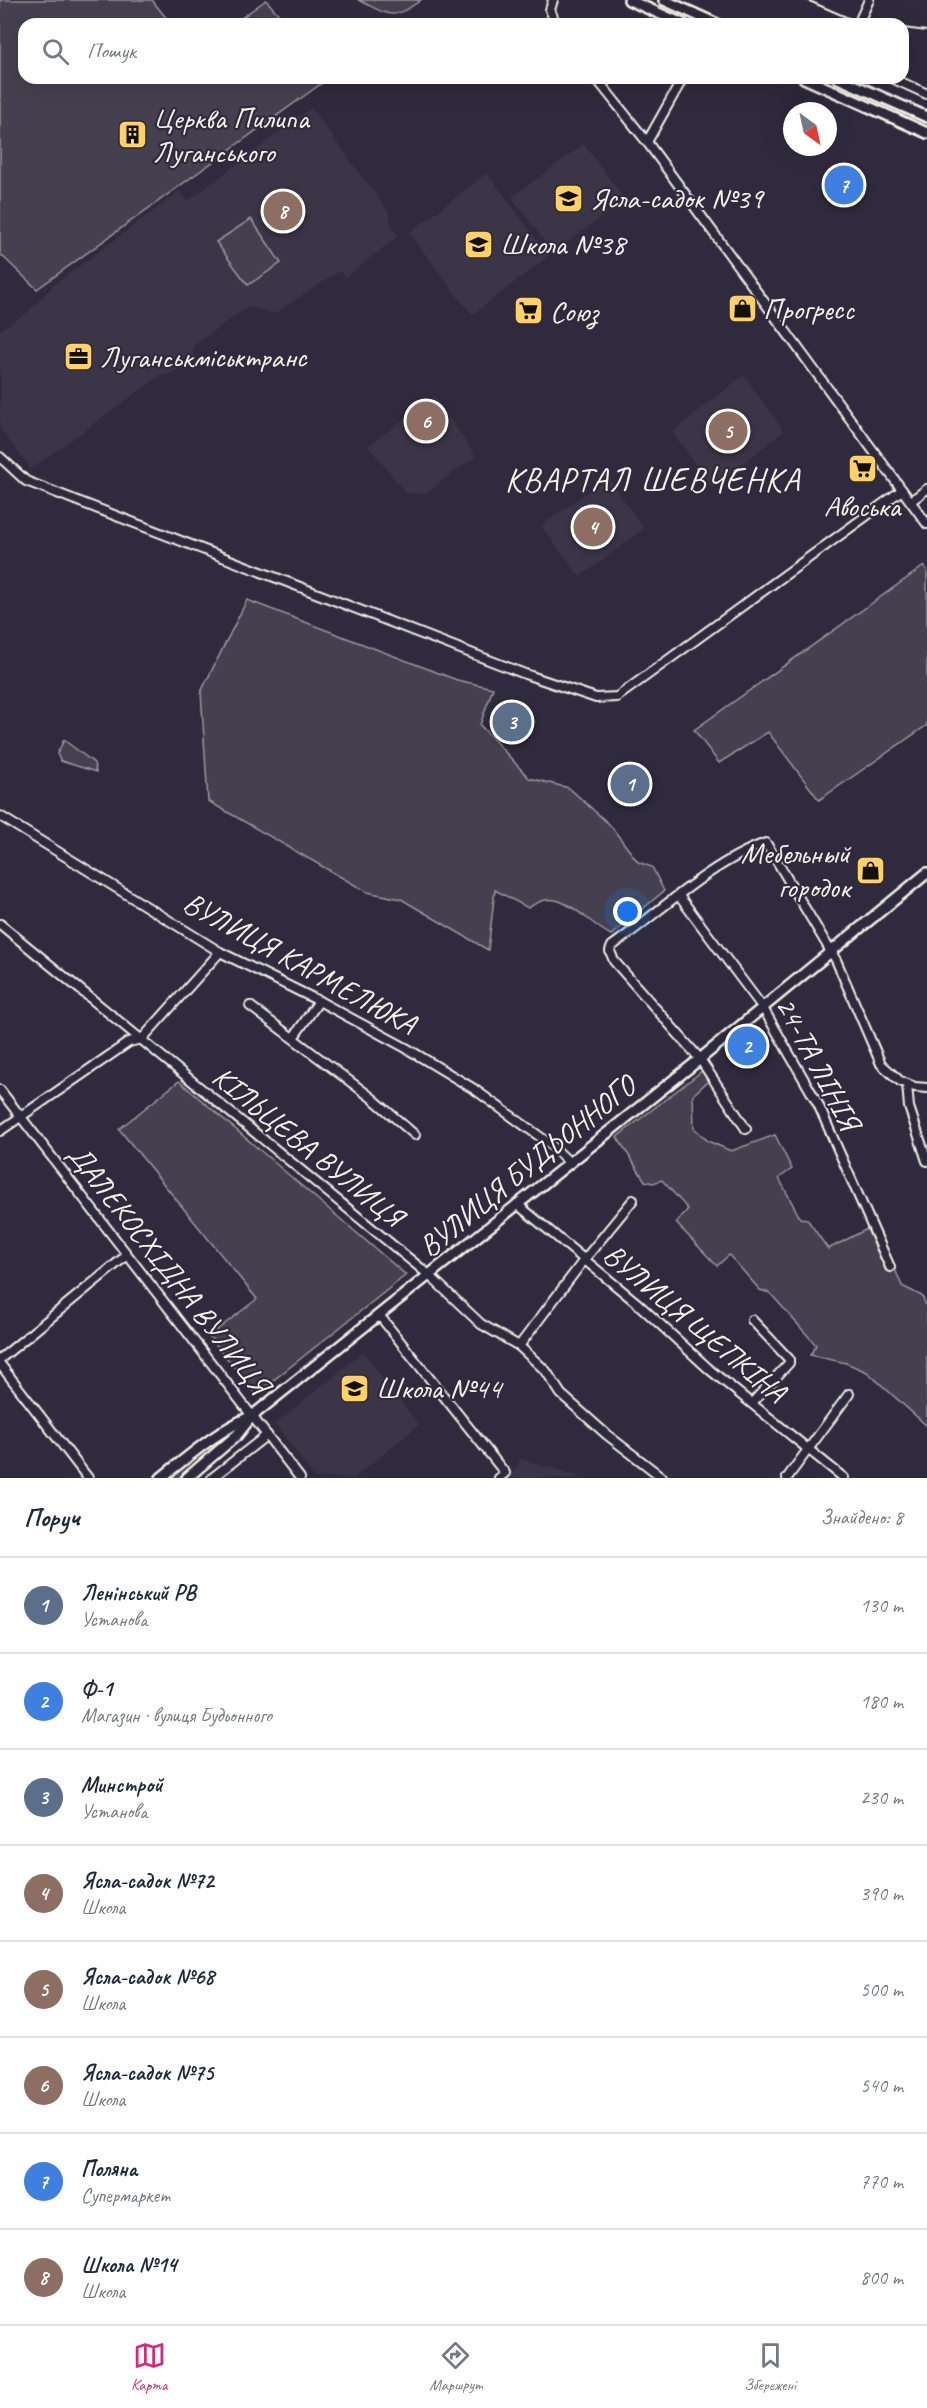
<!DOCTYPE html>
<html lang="uk">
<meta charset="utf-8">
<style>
:root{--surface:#fff;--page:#f6f6f7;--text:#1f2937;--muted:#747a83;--line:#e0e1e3;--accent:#db2777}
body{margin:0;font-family:Caveat,sans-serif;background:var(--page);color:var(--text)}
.compass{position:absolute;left:783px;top:102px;width:54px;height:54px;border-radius:50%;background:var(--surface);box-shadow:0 6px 24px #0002;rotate:147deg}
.you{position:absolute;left:628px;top:912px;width:21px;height:21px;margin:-15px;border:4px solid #fff;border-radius:50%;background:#1a73e8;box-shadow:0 0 0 9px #1a73e833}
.badge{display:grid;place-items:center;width:39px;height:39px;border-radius:50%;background:var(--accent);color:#fff;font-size:20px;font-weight:700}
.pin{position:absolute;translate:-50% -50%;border:3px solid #fff;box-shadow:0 2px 6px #0006}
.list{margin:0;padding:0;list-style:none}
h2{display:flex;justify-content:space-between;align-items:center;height:78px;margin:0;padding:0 24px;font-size:26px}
h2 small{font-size:20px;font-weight:400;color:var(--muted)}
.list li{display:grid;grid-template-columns:39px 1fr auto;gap:18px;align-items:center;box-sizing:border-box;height:96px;padding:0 24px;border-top:2px solid var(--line)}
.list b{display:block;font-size:22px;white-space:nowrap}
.list p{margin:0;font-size:20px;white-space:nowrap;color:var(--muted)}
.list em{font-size:20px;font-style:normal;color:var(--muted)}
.icon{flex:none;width:33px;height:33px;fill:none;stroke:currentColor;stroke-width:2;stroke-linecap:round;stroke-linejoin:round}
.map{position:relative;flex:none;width:927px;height:1478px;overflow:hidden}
.search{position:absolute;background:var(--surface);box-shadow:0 6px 24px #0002;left:18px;right:18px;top:18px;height:66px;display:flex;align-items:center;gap:15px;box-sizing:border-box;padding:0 21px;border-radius:18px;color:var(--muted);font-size:22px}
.sheet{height:846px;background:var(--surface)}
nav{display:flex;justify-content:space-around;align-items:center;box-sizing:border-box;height:84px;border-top:2px solid var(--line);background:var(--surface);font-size:16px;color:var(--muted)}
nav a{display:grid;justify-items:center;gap:3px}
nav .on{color:var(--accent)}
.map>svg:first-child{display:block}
.built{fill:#3b3647}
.green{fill:#454050;stroke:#9c989c;stroke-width:1.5}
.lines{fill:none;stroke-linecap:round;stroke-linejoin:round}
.minor-casing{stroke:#f4f1e8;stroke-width:12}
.major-casing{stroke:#f4f1e8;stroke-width:14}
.minor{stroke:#2f2a3d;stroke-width:8}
.major{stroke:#2f2a3d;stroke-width:9}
.rail{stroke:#f4f1e8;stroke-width:2}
.labels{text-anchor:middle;stroke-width:4.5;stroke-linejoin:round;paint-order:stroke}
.poi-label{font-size:30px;fill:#f4f1e8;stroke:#2f2a3d;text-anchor:start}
.street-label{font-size:30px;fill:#f4f1e8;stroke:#2f2a3d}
.quarter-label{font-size:33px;letter-spacing:1.5px;fill:#f4f1e8;stroke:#2f2a3d}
</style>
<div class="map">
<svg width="927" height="1478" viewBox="0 0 927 1478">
<rect width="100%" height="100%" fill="#2f2a3d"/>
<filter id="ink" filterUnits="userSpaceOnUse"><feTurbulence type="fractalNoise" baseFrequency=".0167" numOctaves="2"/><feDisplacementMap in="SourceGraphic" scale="12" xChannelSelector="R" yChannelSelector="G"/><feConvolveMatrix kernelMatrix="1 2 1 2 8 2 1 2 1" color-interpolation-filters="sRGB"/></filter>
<g filter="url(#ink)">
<g class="built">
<path d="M311,108L389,212L391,225L398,236L346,277L340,271L274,314L249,306L194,345L192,360L171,374L161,375L31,469L0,429V330L28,312L54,285L180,191L188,201Z"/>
<path d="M584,144L625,200L553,253L512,197Z"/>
<path d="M487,173L549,256L472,315L409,233Z"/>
<path d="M744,375L784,431L712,488L672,432Z"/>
<path d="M434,396L476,456L425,494L406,493L368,446Z"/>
<path d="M608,477L644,529L580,577L541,526Z"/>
<path d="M363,1352L419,1425L354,1478H315L275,1424Z"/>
<path d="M521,1459L556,1469L582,1478H509Z"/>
</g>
<g class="green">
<path d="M0,0H152L171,24H24V78H329L37,289L0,254Z"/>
<path d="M266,0L287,24H233Z"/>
<path d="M358,0H421C391,22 390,15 358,0Z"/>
<path d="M251,219L281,263L248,285L216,242Z"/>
<path d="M924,566L927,570V725L819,800L768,732L719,763L694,730Z"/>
<path d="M247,600L457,680L493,688L480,725L529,778L569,788L610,825L638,862L652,867L664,891L611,935C592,926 567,895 545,900C539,901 533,905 528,908L495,890L488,950L401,899L367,892L208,801L201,692Z"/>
<path d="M64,740L94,763L96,772L61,761L57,754Z"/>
<path d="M702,1071L708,1081L693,1095L694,1128L708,1141L731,1151L775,1135L792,1169L779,1178L800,1218L807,1219L828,1249L867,1229L886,1271L895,1269L902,1286L922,1296L927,1308V1426L867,1372L846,1363L810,1355L816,1345L770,1293L760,1290L729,1255L717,1266L676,1223L688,1209L662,1180L653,1183L645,1181L617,1137Z"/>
<path d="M179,1081L406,1275L256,1394L209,1336L257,1299L119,1129Z"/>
<path d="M237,1426L238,1428L178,1478H168Z"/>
</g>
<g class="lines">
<defs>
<g id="minor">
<path d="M553,0L550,10L556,24"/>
<path d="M858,24L869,0"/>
<path d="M596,78L647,142L927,524"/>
<path d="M892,78L927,94"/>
<path d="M647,142L683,78"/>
<path d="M0,457L26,481L525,674L596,698L617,697L902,490"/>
<path d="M911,501L927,489"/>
<path d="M0,816L220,952L319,1001L406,1048L474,1089L550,1144L569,1162"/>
<path d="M679,896L763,1008L818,1104L890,1267"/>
<path d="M0,924L429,1275L481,1324L519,1346L546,1371L561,1394L606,1434L663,1478"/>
<path d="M250,1006L372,1098L415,1135"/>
<path d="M293,1038L319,1001"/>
<path d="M907,1084L909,1107L927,1161"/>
<path d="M0,1090L300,1478"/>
<path d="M746,1129L700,1059L614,961L610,951L612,946C658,913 713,861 766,843L836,960L881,1064L900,1081L915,1087L927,1088"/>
<path d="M0,1131L129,1042L142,1039L220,952"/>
<path d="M517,1204L637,1303L710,1370L844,1478"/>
<path d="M379,1315L505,1473L499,1478"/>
<path d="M519,1346L584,1260L633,1200"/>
<path d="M0,1359L127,1255"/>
<path d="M0,1364L88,1478"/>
<path d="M752,1403L789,1363V1359L752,1320"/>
<path d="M212,1478L267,1435"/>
<path d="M787,1478L849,1394"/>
</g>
<g id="major">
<path d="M629,0L683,24"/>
<path d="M664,0L717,24"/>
<path d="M804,78L927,133"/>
<path d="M838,78L927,117"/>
<path d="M161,1478C189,1456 217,1431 250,1417"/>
<path d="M187,1478L237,1435L252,1416L700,1059L927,873"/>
</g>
</defs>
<use href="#minor" class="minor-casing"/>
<use href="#major" class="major-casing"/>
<use href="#minor" class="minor"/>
<use href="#major" class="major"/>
<g class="rail">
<path d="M807,0L853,20L873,24"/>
<path d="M903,28L927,31"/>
</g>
</g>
</g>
<defs>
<symbol id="building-square" viewBox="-11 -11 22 22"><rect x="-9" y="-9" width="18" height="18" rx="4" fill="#ffd166" stroke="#2f2a3d"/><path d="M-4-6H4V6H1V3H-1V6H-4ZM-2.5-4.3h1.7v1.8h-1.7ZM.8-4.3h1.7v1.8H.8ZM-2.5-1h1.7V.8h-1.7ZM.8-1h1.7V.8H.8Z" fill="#111"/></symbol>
<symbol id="school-square" viewBox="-11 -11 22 22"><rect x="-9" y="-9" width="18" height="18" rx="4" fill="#ffd166" stroke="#2f2a3d"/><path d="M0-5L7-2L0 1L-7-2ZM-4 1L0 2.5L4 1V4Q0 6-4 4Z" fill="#111"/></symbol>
<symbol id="shop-square" viewBox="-11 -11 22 22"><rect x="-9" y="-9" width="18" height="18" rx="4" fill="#ffd166" stroke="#2f2a3d"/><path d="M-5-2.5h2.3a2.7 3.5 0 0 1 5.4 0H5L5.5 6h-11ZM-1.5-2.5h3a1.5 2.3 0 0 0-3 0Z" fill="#111"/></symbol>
<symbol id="supermarket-square" viewBox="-11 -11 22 22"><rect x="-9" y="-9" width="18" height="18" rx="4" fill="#ffd166" stroke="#2f2a3d"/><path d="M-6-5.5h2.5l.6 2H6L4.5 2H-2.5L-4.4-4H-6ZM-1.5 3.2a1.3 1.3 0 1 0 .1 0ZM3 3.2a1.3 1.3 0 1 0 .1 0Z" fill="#111"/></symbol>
<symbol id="office-square" viewBox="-11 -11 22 22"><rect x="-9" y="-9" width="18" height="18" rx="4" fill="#ffd166" stroke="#2f2a3d"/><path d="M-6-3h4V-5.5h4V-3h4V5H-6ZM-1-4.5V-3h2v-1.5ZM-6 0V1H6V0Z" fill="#111"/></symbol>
</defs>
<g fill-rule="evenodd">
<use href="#building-square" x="116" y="118" width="33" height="33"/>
<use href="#school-square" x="552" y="182" width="33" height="33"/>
<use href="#school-square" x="462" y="228" width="33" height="33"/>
<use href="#shop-square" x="726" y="292" width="33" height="33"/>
<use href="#supermarket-square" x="512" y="294" width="33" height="33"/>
<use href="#office-square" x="62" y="340" width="33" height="33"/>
<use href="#supermarket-square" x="846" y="452" width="33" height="33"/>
<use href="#shop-square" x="854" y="854" width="33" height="33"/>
<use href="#school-square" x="338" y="1372" width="33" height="33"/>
</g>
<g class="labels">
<g class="poi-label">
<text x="153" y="128">Церква Пилипа<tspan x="153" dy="34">Луганського</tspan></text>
<text x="590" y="208">Ясла-садок №39</text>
<text x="500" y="254">Школа №38</text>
<text x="763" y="319">Прогресс</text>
<text x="550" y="321">Союз</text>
<text x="100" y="367">Луганськміськтранс</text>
<text x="862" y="516" text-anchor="middle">Авоська</text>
<text x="850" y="863" text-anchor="end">Мебельный<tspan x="850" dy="34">городок</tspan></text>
<text x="376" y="1398">Школа №44</text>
</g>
<g class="street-label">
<text transform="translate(300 963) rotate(29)" y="10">ВУЛИЦЯ КАРМЕЛЮКА</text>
<text transform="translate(818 1063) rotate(62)" y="10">24-ТА ЛІНІЯ</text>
<text transform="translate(308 1146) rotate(39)" y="10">КІЛЬЦЕВА ВУЛИЦЯ</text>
<text transform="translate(527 1166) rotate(-39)" y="10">ВУЛИЦЯ БУДЬОННОГО</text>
<text transform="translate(169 1269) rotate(52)" y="10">ДАЛЕКОСХІДНА ВУЛИЦЯ</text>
<text transform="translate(695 1323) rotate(40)" y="10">ВУЛИЦЯ ЩЕПКІНА</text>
</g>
<g class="quarter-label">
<text x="653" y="491">КВАРТАЛ ШЕВЧЕНКА</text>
</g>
</g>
</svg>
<svg class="compass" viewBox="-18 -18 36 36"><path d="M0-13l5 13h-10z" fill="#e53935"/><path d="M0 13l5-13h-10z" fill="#747a83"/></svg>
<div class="you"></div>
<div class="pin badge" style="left:630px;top:784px;background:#5c6f8a">1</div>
<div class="pin badge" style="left:747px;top:1046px;background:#3f7fe0">2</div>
<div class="pin badge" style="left:512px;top:722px;background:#5c6f8a">3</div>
<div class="pin badge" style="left:593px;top:527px;background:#8d6e63">4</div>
<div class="pin badge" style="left:728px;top:431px;background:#8d6e63">5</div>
<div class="pin badge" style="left:426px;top:421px;background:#8d6e63">6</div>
<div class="pin badge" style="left:844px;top:185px;background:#3f7fe0">7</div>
<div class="pin badge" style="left:283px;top:211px;background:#8d6e63">8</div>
<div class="search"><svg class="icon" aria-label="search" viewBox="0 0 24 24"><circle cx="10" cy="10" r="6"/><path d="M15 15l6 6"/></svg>Пошук</div>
</div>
<section class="sheet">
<h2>Поруч<small>Знайдено: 8</small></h2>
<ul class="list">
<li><span class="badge" style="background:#5c6f8a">1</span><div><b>Ленінський РВ</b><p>Установа</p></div><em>130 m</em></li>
<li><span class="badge" style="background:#3f7fe0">2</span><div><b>Ф-1</b><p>Магазин · вулиця Будьонного</p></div><em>180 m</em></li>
<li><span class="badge" style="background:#5c6f8a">3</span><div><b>Минстрой</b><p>Установа</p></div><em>230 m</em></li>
<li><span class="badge" style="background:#8d6e63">4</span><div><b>Ясла-садок №72</b><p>Школа</p></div><em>390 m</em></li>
<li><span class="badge" style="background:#8d6e63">5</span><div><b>Ясла-садок №68</b><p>Школа</p></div><em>500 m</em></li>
<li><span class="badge" style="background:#8d6e63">6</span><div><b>Ясла-садок №75</b><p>Школа</p></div><em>540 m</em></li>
<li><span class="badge" style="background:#3f7fe0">7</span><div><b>Поляна</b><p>Супермаркет</p></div><em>770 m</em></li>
<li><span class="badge" style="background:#8d6e63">8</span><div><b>Школа №14</b><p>Школа</p></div><em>800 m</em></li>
</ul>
</section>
<nav>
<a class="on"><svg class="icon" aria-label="map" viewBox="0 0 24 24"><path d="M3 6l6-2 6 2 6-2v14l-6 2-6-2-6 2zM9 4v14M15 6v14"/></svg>Карта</a>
<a><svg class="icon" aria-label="directions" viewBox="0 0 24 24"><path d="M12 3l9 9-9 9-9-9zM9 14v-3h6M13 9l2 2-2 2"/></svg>Маршрут</a>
<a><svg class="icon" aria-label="saved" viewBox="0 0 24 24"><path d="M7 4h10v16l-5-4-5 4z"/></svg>Збережені</a>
</nav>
